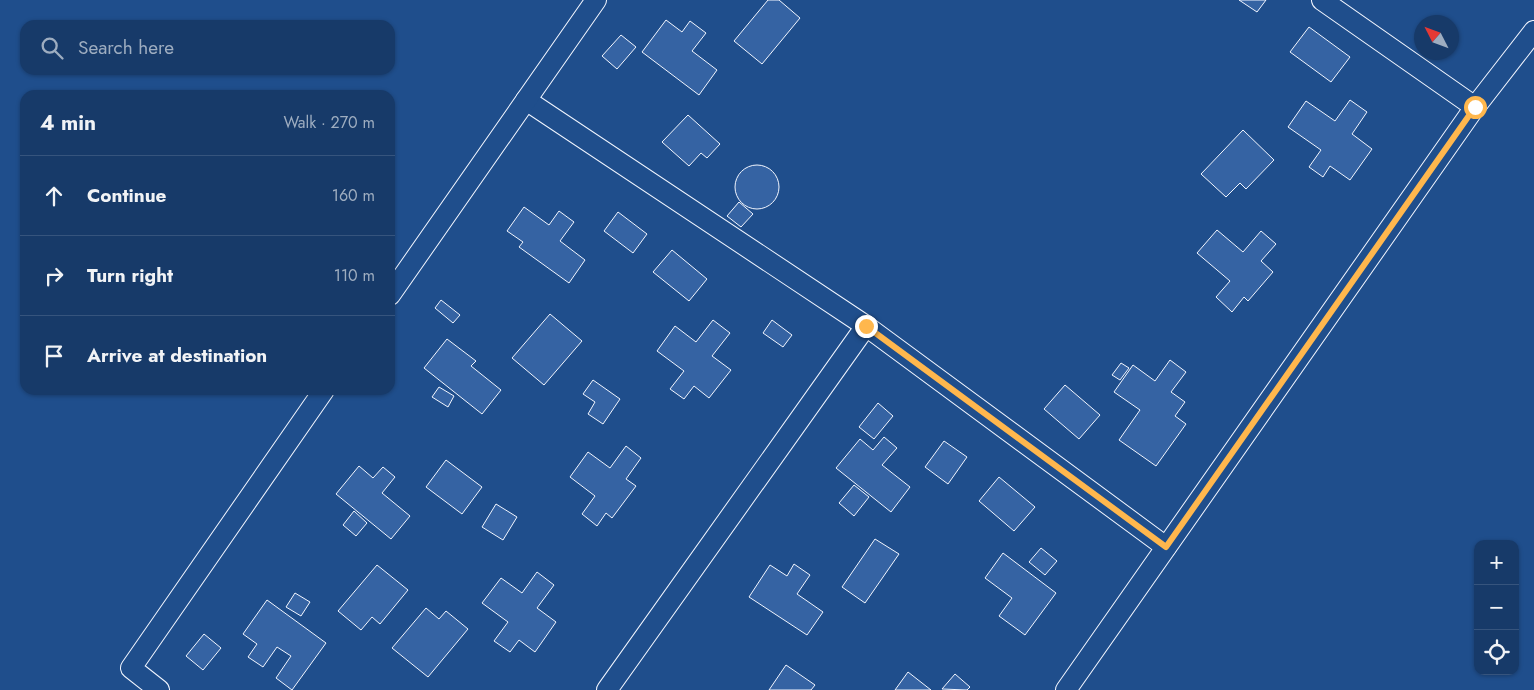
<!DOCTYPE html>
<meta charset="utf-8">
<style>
:root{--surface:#173a69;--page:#244571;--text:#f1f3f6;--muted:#9eadc0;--line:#36547d}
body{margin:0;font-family:Jost,sans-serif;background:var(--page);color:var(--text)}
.controls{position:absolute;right:15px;bottom:15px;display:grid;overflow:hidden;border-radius:10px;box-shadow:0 1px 4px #0004}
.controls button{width:45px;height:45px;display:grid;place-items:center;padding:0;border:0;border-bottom:1px solid var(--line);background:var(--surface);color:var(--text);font:25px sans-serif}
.compass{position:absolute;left:1414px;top:15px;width:45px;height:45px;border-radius:50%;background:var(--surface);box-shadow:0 1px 4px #0004;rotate:312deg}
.stop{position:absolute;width:15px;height:15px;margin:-11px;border:4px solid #ffb74d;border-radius:50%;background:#fff}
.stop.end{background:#ffb74d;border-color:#fff;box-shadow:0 1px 5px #0008}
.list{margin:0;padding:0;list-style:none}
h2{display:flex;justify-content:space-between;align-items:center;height:65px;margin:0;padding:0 20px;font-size:21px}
h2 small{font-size:16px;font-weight:400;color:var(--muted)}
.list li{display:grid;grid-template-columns:32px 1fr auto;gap:15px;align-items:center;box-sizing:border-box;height:80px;padding:0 20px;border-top:1px solid var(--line)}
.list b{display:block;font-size:19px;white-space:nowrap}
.list em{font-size:16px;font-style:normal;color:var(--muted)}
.icon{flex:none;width:28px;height:28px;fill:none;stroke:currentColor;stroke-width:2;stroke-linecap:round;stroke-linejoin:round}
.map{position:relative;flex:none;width:1534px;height:690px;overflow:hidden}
.search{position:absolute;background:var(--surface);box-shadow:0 1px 4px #0004;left:20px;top:20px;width:375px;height:55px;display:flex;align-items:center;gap:12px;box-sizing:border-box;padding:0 18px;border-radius:15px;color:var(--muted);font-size:19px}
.panel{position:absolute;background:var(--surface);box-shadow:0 1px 4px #0004;left:20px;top:90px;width:375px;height:305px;border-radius:15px}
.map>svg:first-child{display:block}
.building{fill:#3563a3;stroke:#f2f6ff}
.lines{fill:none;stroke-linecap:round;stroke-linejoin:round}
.minor-casing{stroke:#f2f6ff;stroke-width:22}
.minor{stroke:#1f4e8c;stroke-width:20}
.route{stroke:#ffb74d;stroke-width:6}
</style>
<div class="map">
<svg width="1534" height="690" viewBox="0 0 1534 690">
<rect width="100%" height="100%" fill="#1f4e8c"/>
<g class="building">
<path d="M768,0H779L800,18L762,64L734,41Z"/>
<path d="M1239,0H1266L1257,12Z"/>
<path d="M666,20L682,32L690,21L706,33L692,51L717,70L699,95L642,52Z"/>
<path d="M1309,27L1350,57L1331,82L1290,52Z"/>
<path d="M621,35L636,47L617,69L602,56Z"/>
<path d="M1350,100L1367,112L1352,134L1372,149L1350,180L1330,166L1323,177L1309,167L1321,150L1288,127L1306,101L1335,121Z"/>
<path d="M688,115L720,144L707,158L701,153L689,166L662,142Z"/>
<path d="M1243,130L1274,160L1246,189L1240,183L1226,197L1201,174Z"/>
<circle cx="757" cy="187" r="22"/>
<path d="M739,202L753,214L741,227L727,216Z"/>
<path d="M524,207L549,225L559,211L574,222L560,241L585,260L569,283L519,247L523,242L507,231Z"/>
<path d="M618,212L647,234L633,253L604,231Z"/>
<path d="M1217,230L1243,252L1261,231L1276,244L1261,261L1273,272L1248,301L1244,297L1232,312L1216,297L1230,281L1197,253Z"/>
<path d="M672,250L707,279L689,301L653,272Z"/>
<path d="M441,300L460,315L453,323L435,308Z"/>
<path d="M550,314L582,341L544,385L512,358Z"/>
<path d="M713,320L730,333L712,356L731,370L709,398L694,386L684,399L670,389L684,371L657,351L675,326L696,342Z"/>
<path d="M772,320L792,335L783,347L763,333Z"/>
<path d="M447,339L476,361L471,366L501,390L482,414L424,368Z"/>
<path d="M1170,360L1186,372L1171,392L1185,402L1175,416L1186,424L1156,466L1119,440L1140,410L1114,392L1133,365L1155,381Z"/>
<path d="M1121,363L1129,368L1120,380L1112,375Z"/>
<path d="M593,380L620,399L603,424L588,414L595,402L583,394Z"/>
<path d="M1065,385L1100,415L1079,439L1044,409Z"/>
<path d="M439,387L454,396L448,407L432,397Z"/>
<path d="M878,403L893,416L874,439L859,427Z"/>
<path d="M884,437L897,448L882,465L910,487L891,512L836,468L860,439L873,450Z"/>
<path d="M944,441L967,457L948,484L925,467Z"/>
<path d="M626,446L641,458L626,479L636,486L612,518L606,513L597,526L582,514L595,496L570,477L588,452L610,468Z"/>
<path d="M446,460L482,487L462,514L426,487Z"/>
<path d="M359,466L373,478L383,467L395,477L382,493L410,516L391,539L336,494Z"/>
<path d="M999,477L1035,507L1014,531L979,501Z"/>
<path d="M854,485L869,497L854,516L839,503Z"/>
<path d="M496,504L517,517L503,540L482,527Z"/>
<path d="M354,511L367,523L356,536L343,525Z"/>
<path d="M875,539L899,554L865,603L842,587Z"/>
<path d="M1041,548L1057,561L1045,575L1029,562Z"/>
<path d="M1003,553L1056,593L1025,635L999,616L1012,598L985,578Z"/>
<path d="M794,564L810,575L797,594L823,612L807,635L749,597L770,565L787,576Z"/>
<path d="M377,565L408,590L380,624L372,617L361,630L338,611Z"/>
<path d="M537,572L554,585L537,608L556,622L535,652L519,640L510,652L494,641L508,622L482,603L501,578L522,593Z"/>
<path d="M295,593L310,602L301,616L286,607Z"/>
<path d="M267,600L326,643L292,690L276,678L291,656L277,647L263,667L248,657L257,644L243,634Z"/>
<path d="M426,608L439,619L446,611L468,629L428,677L392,648Z"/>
<path d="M204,634L221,648L203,670L186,656Z"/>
<path d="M786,665L815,685L811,690H769Z"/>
<path d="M908,672L931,690H895Z"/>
<path d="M955,674L970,687L967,690L942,689Z"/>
</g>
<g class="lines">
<defs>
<g id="minor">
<path d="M1322,0L1475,107"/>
<path d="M526,100L866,326L1166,547"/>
<path d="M390,295L596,0"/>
<path d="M159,690L131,668L324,390"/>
<path d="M607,690L866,326"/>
<path d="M1066,690L1475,107L1534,31"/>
</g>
</defs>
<use href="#minor" class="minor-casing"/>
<use href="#minor" class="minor"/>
</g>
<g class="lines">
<path class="route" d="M866,326L1166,547L1475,107"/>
</g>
</svg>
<div class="controls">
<button>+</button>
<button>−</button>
<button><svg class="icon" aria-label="locate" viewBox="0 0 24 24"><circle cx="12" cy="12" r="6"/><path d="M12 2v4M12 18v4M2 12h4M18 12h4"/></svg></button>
</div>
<svg class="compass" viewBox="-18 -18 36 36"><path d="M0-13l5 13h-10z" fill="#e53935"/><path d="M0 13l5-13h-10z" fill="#9eadc0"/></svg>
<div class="stop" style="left:1475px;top:107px"></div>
<div class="stop end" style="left:866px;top:326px"></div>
<div class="search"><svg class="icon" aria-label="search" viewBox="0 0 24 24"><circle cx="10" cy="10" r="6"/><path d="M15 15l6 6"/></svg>Search here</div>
<section class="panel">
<h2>4 min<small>Walk · 270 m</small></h2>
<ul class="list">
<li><svg class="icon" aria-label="ahead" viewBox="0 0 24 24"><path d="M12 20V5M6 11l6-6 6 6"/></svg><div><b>Continue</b></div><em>160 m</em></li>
<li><svg class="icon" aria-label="right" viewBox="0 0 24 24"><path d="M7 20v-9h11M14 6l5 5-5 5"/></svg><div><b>Turn right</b></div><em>110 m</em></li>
<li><svg class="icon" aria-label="arrive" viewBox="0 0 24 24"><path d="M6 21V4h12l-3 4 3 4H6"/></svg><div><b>Arrive at destination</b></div></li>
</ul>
</section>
</div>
